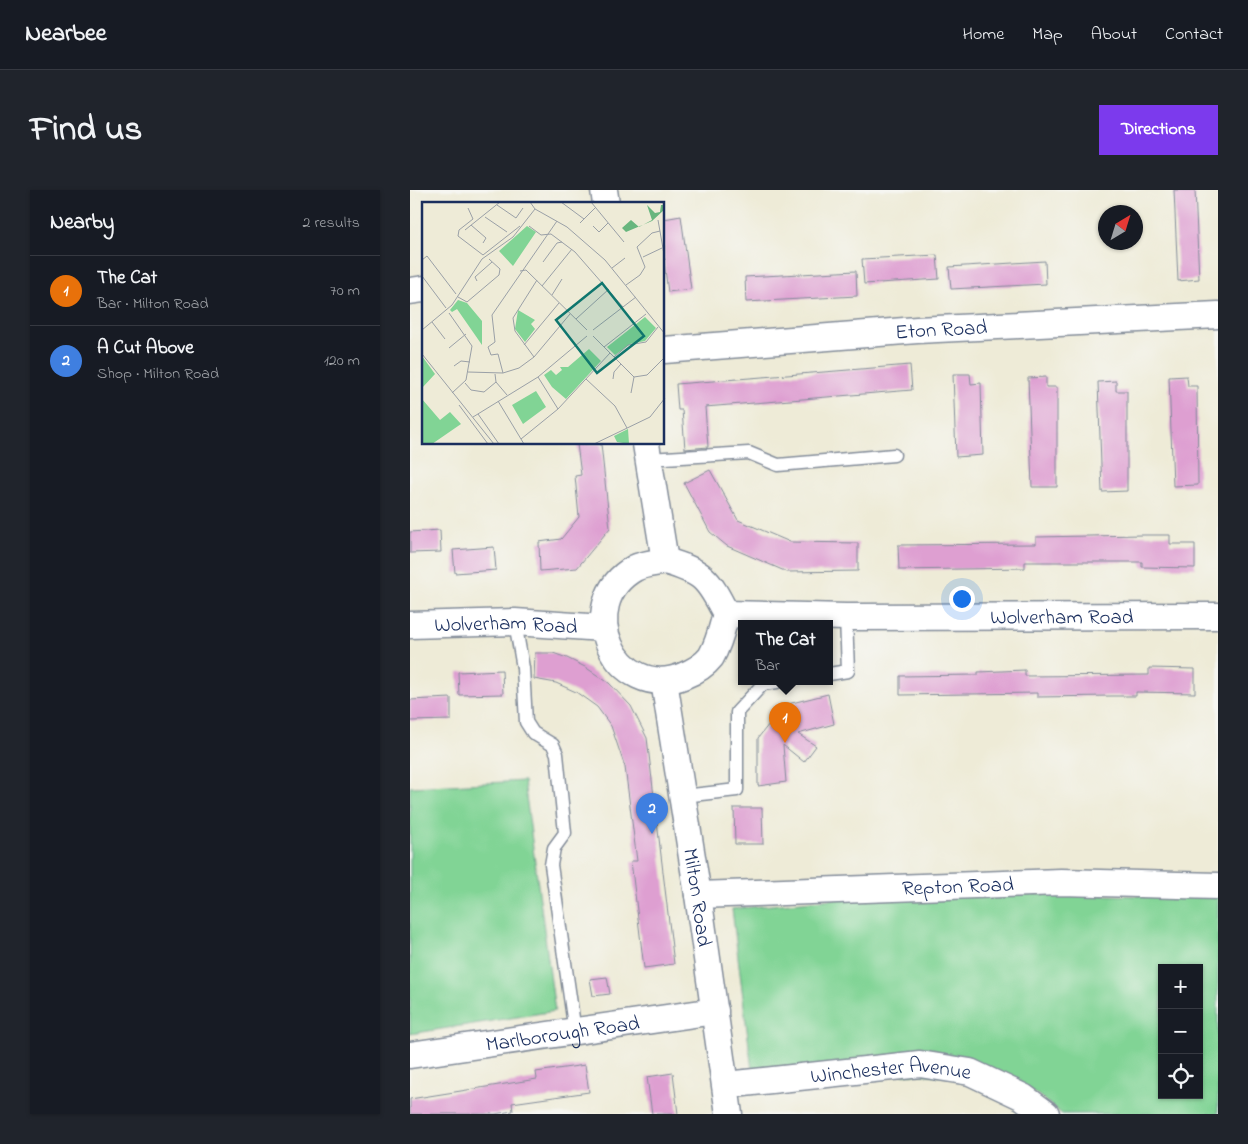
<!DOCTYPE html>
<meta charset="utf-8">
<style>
:root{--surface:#171b24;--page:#20242c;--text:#f1f3f6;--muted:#9ea1a6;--line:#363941;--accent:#7c3aed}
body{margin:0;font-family:"Indie Flower",sans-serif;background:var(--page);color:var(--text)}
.controls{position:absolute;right:15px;bottom:15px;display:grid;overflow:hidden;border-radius:0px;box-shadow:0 1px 4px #0004}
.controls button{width:45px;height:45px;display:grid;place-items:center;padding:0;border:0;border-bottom:1px solid var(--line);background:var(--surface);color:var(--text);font:25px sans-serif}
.compass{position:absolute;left:688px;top:15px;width:45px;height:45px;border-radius:50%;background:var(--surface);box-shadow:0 1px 4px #0004;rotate:38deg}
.you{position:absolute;left:551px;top:408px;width:18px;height:18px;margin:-12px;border:4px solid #fff;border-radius:50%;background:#1a73e8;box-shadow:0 0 0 8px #1a73e833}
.badge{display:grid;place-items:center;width:32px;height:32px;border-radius:50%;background:var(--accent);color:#fff;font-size:16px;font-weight:700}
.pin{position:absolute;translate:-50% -41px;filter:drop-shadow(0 1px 2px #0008)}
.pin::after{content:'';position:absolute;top:26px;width:18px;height:15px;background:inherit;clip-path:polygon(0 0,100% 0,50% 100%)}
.popup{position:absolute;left:328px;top:430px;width:95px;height:65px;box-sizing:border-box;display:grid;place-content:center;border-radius:0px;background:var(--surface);filter:drop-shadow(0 1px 4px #0005);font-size:16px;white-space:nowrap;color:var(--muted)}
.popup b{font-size:19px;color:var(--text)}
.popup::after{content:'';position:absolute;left:50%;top:100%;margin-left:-10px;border:10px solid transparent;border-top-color:var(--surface)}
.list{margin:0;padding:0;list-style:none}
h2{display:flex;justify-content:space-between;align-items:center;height:65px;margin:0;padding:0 20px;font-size:21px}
h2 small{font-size:16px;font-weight:400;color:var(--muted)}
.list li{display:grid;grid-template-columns:32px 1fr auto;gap:15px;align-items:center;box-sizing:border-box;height:70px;padding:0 20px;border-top:1px solid var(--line)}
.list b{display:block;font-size:19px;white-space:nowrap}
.list p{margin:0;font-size:16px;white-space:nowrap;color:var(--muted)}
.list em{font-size:16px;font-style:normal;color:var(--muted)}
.icon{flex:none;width:28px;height:28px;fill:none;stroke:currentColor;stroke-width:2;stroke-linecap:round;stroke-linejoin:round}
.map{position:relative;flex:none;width:808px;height:924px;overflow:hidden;border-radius:0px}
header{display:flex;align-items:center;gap:30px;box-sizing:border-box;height:70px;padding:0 25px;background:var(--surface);border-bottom:1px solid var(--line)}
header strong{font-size:24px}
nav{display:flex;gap:28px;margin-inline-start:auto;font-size:18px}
.intro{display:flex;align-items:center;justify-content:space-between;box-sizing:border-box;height:120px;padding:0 30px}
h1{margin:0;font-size:35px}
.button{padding:12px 22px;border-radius:0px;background:var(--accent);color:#fff;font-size:18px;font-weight:700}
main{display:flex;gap:30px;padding:0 30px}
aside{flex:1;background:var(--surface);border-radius:0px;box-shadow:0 1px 4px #0004}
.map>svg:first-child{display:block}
.green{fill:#81d495;stroke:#4e827a;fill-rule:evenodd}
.building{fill:#de9fd1}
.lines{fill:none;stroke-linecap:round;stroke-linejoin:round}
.lane-casing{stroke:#848d9a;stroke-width:15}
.street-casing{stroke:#848d9a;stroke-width:29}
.lane{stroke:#fff;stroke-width:12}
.street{stroke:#fff;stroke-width:26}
.labels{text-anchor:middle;stroke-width:4.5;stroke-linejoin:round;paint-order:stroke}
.street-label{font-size:21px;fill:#1b2f5e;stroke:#f6f6f2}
.inset-road{fill:none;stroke:#9aa0a7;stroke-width:1}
.view{fill:#0f766e;fill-opacity:0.15;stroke:#0f766e;stroke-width:2.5}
.inset-edge{fill:none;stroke:#1b2f5e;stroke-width:2.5}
</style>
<header>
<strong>Nearbee</strong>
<nav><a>Home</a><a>Map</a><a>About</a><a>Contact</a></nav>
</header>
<div class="intro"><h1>Find us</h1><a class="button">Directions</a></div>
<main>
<aside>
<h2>Nearby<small>2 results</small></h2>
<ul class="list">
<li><span class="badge" style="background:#e8710a">1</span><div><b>The Cat</b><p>Bar · Milton Road</p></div><em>70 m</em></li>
<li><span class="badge" style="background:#3f7fe0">2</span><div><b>A Cut Above</b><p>Shop · Milton Road</p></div><em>120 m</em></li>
</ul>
</aside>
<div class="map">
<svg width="808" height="924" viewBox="0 0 808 924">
<rect width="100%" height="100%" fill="#f6f6f2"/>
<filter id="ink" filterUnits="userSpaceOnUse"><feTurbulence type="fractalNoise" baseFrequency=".02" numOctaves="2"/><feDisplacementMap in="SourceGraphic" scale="10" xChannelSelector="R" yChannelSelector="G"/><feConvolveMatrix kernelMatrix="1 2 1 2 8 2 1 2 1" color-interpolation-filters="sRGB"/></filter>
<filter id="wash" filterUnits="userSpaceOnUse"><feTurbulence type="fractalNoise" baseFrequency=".0096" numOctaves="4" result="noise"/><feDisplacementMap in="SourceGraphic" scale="20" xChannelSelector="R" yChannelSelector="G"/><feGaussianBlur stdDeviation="1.12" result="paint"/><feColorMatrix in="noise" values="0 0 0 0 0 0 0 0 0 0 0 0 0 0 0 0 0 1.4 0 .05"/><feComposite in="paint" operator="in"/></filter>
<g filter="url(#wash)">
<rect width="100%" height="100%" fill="#eeebd7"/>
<g class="green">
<path d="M114,591L145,821L0,844V597Z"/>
<path d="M490,702L808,707V924H652L628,905L598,887L342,880L322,719ZM752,778H789V905H752Z"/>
</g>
<g id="blocks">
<g class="building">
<path d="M764,0H785L789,89L768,91Z"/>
<path d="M271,26L281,99L258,102L254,72V29Z"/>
<path d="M527,65L529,89L454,94L452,69Z"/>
<path d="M635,71L636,94L541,99L539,77Z"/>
<path d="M446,81L447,106L336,112L335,87Z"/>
<path d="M500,175L502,200L295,217L298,257L275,259L272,220H268L266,194Z"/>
<path d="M543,184H560L561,194L571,193L573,265L546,267Z"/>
<path d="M777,186L778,196H787L788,295L763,296L759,187Z"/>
<path d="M636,187V197H647V297H622L618,188Z"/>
<path d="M706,191V201H717V301L692,302L688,192Z"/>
<path d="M167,254H191L200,338L167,378L130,381L129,352L151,349L169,327L165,286L171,285Z"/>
<path d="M300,280L328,330L380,352L448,353V381L377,382L317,356L300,342L274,293Z"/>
<path d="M30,340L31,362L0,363V342Z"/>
<path d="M732,345H760V354H785V378L732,377V372H615V378L489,380L488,355L626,354V347Z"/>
<path d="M84,357L86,380L45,383L43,360Z"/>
<path d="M125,463H143L157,468L175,477L199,493L221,516L237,548L264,774L234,778L221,671H227L215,577L201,536L187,517L166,502L146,493L124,489Z"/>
<path d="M739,478L785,479V503L726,502V506H701L627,507V503L490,505V486L568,485V482L615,480V486L739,485Z"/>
<path d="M92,480L93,504L49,505L48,482Z"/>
<path d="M418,504L424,534L388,544L406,556L394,572L373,555L376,592L348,596V548L374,515Z"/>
<path d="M41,508V530L0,531V510Z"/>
<path d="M324,618H352L353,654H325Z"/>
<path d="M197,787L200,804L183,806L180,789Z"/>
<path d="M175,875L179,902L102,913L103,921L85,924H0V909L127,889L126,882Z"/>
<path d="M263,883L268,924H242L237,887Z"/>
</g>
</g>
</g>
<g filter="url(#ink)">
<use href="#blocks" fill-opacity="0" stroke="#848d9a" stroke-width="1"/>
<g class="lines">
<defs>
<g id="lane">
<path d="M238,269L339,263L368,275L484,265"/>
<path d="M105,432L113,478L116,532L123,543L143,555L147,564L155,643L144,658L141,675L165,842"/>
<path d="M419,484L438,481L436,427"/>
<path d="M273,606L327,600V522L353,494L367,492"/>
</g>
<g id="street">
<path d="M194,0L196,14"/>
<path d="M0,101L14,99"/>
<path id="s1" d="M254,160L507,140L808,125"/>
<path d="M236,254L255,371"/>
<path d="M255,371C293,382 298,388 316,424C312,439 309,453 301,467C294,476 283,482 273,486C206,513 161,414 225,378C233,374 246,373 255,371Z"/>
<path id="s2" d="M316,424L436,427L808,426"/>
<path id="s3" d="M0,435L105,432L193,438"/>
<path id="s4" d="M254,491L288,705L319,924"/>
<path id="s5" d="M288,705L651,692L808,696"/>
<path id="s6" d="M0,865L305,821"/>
<path id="s7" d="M316,895L510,874L560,882L613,907L636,924"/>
</g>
</defs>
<use href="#lane" class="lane-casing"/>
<use href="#street" class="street-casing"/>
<use href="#lane" class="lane"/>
<use href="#street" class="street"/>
</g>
</g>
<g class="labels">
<g class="street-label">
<text dy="7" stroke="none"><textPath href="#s1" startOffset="278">Eton Road</textPath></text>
<text dy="7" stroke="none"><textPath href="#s2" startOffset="336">Wolverham Road</textPath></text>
<text dy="7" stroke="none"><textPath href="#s3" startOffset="96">Wolverham Road</textPath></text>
<text dy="7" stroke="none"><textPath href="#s5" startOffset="260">Repton Road</textPath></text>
<text dy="7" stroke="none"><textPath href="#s4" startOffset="219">Milton Road</textPath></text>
<text dy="7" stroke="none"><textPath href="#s6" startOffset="154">Marlborough Road</textPath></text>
<text dy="7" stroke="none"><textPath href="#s7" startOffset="166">Winchester Avenue</textPath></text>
</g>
</g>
<g transform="translate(12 12)">
<rect width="242" height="242" fill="#eeebd7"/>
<path d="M105,24L114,30L91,64L77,49ZM36,98L45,101L60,119V143L35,107L30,110L28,108ZM96,108L113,118L109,122L113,127L103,140L93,127ZM223,115L234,126L223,139L208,142L193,153L185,145ZM167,147L179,159L144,197L130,185L122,173L129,168L134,173L140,168L138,165H146ZM0,154L13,172L0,186ZM114,189L124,205L101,222L90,203ZM0,197L18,218L28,210L39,222L10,242H0ZM206,227L207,242L195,240L192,234Z" fill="#81d495"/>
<path d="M225,3L233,11L238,10L239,3H242V8L230,19L204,30L200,26L209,18L217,25L230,18Z" fill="#68b67e"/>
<path class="inset-road" d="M108,0L113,7L145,25L183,58L243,132M139,0L162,17M169,0L202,40M75,3L94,16L101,6M46,6L51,17L37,28L36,34L61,53M63,15L85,30M236,18L243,58M158,21L174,5M49,23L64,36L61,41M107,24L119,33M171,24L177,30L186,21M43,28L78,0M119,33L129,32L153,50L201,105M61,53L98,24M221,55L240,46M60,57L91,35L113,7M0,58L5,54L34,92M121,60L135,41L140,40M190,66L203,56M98,69L104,68L165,128M0,74L24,106M55,79L53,75L70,60M204,83L218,73L223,65L215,45L230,31L238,29M120,84L150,47M130,93L140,77M36,95L45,100L77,73L78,67L67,57M27,111L50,144L44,178L30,191M154,117L187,87M10,120L23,137M0,128L30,103L60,57M171,128L214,95M171,134L212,175M102,143L137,101M182,145L224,112M27,146L44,132M0,152L72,242M112,155L93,129L91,116L115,78M192,155L206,143L224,140L236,125M32,164L39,159L48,160M46,170L81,171L97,166L112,155L148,112M81,171L76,152L69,153L66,145L73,140L70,113L135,19M73,172L74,180L85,193M116,175L136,207M164,177L193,204L205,226M191,177L192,170L199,162M43,181L49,188L62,190L74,180M209,191L212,175L225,173L243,155M76,199L102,242M37,203L66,242M56,212L77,242M51,215L116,175L165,134M99,237L136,207L188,151M172,242L228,215L243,196"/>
<path class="view" d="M180,81L222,134L175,171L134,118Z"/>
<rect width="242" height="242" class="inset-edge"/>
</g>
</svg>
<div class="controls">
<button>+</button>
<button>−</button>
<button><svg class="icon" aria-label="locate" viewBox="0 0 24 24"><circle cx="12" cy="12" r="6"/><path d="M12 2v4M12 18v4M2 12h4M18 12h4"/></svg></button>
</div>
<svg class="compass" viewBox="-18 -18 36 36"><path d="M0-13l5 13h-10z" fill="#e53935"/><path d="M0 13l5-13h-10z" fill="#9ea1a6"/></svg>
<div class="you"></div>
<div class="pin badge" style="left:375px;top:553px;background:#e8710a">1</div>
<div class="popup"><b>The Cat</b>Bar</div>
<div class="pin badge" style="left:242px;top:644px;background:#3f7fe0">2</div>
</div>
</main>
